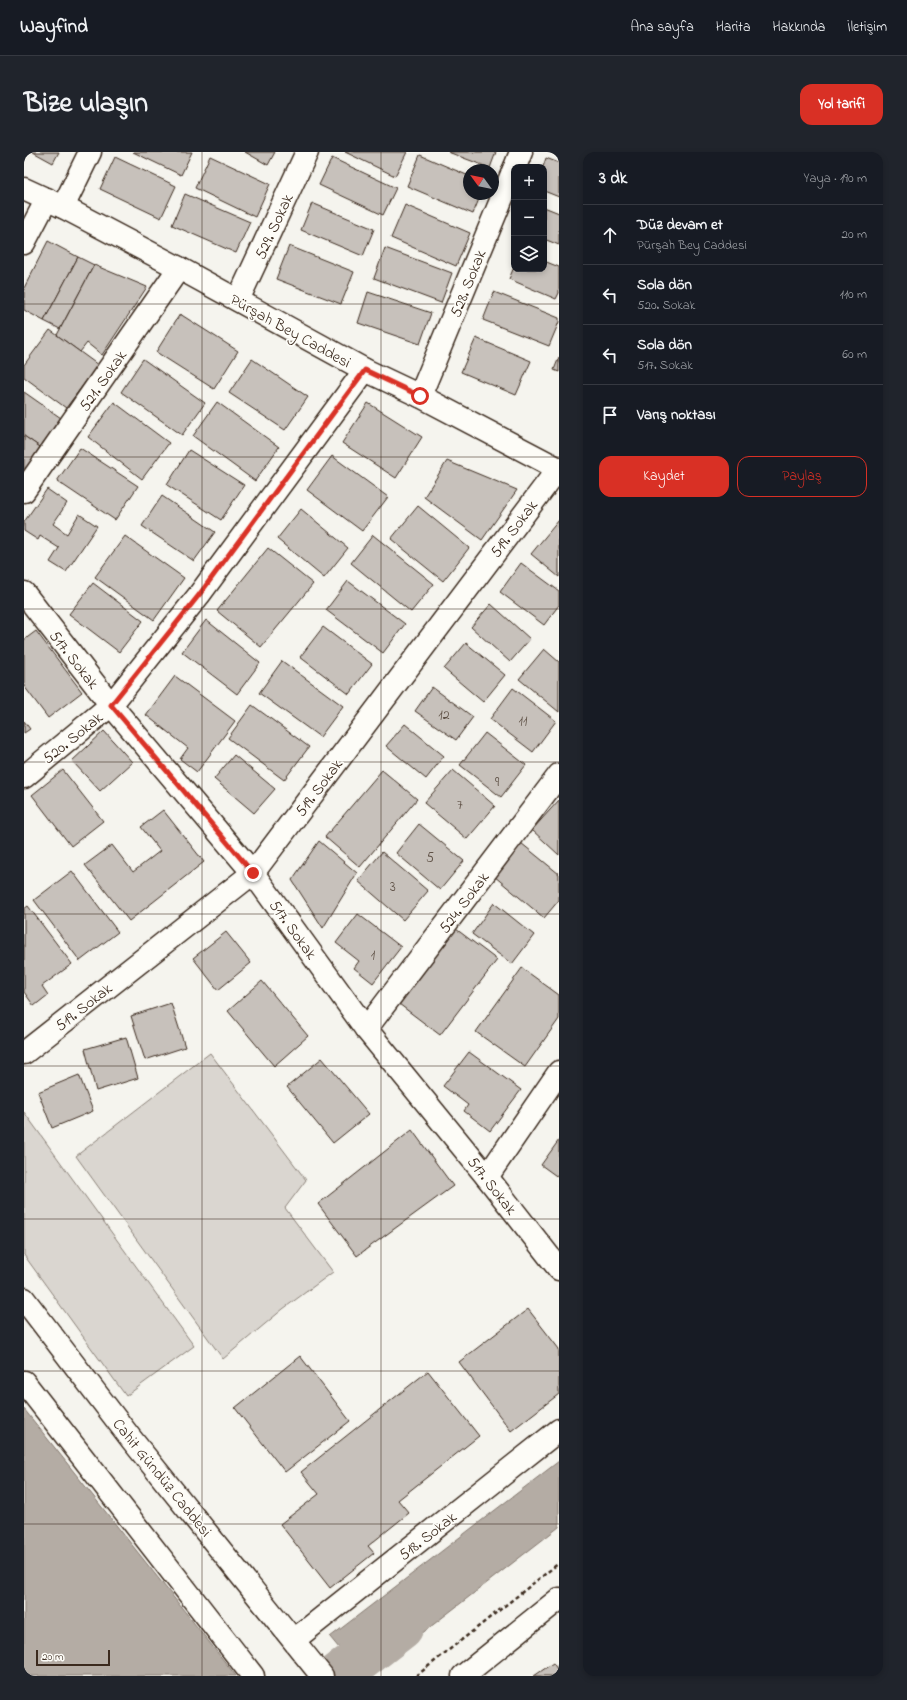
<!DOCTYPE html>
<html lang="tr">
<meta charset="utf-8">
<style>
:root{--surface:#171b24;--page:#20242c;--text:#f1f3f6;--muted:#9ea1a6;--line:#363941;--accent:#d93025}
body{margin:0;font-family:"Indie Flower",sans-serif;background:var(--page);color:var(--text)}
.controls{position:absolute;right:12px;top:12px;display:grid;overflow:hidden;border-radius:8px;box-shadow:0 2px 6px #0003}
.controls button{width:36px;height:36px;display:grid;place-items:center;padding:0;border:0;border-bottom:1px solid var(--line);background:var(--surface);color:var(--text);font:20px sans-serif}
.compass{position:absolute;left:439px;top:12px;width:36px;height:36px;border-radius:50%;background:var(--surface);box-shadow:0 2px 6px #0003;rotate:303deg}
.scale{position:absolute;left:12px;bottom:10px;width:74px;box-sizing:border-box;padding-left:4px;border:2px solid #3b2a1e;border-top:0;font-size:11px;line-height:14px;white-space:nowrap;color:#3b2a1e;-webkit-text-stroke:3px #fdfcf7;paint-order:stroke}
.stop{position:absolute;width:12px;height:12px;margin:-9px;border:3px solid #d93025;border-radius:50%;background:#fff}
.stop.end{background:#d93025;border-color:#fff;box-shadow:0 1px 4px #0008}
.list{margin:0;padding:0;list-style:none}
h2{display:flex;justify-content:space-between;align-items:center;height:52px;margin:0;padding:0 16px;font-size:17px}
h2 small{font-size:13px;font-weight:400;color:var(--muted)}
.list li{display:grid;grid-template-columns:26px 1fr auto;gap:12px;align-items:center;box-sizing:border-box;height:60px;padding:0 16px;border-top:1px solid var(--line)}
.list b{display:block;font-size:15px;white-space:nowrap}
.list p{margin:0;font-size:13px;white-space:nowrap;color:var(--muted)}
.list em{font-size:13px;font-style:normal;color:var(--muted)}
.actions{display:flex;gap:8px;padding:12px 16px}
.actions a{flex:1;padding:9px 0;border:1px solid var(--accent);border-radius:12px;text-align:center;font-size:14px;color:var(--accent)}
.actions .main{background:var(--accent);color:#fff}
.icon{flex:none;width:22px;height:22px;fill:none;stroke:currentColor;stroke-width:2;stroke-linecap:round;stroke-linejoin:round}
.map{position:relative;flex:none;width:535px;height:1524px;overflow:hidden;border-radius:12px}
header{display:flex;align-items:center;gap:24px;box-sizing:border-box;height:56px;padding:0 20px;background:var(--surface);border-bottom:1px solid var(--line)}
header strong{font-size:19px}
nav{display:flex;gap:22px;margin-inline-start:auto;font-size:14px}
.intro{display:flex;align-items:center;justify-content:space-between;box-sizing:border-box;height:96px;padding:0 24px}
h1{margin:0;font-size:28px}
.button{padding:10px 18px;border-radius:12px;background:var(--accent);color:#fff;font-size:14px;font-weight:700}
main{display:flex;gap:24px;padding:0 24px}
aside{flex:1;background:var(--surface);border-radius:12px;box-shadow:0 2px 6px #0003}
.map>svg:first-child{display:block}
.green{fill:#dad6d0;stroke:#8a8077}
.water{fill:#b4aca4;stroke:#84786e}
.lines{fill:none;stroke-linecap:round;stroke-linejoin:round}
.river{stroke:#b4aca4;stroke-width:45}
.building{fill:#c7c1bb;stroke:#3b2a1e}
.minor-casing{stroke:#3b2a1e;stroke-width:25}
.major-casing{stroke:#3b2a1e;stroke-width:25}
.path{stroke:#3b2a1e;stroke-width:2.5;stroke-dasharray:4 3;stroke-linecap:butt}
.minor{stroke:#fdfcf7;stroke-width:22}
.major{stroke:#fdfcf7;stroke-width:22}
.route{stroke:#d93025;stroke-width:5}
.grid{fill:none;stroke:#3b2a1e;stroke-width:1;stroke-opacity:0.55}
.labels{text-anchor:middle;stroke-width:3.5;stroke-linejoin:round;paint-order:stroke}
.number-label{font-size:14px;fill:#5e5045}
.street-label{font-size:16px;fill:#3b2a1e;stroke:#fdfcf7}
</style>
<header>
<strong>Wayfind</strong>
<nav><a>Ana sayfa</a><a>Harita</a><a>Hakkında</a><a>İletişim</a></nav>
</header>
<div class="intro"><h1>Bize ulaşın</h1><a class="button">Yol tarifi</a></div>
<main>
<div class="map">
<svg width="535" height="1524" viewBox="0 0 535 1524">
<rect width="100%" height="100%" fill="#f5f4ee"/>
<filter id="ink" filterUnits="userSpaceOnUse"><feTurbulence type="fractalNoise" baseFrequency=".025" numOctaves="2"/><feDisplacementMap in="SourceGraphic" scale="8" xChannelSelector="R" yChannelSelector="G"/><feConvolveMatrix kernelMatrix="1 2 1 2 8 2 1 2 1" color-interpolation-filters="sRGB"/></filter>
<g filter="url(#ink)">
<g class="green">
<path d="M186,901L282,1028L261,1056L309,1120L259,1157L199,1207L52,1004Z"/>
<path d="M0,960L170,1194L102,1244L0,1103Z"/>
</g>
<g class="water">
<path d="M0,1257L212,1524H0Z"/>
<path d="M535,1309V1375L343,1524H338L306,1485Z"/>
</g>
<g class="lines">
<path class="river" d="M314,1524L377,1475"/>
</g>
<g class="building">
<path d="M9,0H35L29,11Z"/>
<path d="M109,0H168L157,23Z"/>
<path d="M221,0H251L244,13Z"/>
<path d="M321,0H383L371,24Z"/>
<path d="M424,0H472L466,16Z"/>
<path d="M396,3L445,24V42H457L449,62L383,34Z"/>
<path d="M186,4L246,32L231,65L171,36Z"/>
<path d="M91,5L152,34L137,66L76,37Z"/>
<path d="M308,6L372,36L359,63L295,33Z"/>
<path d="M522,6L535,11V45L520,39L519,15Z"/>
<path d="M161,42L226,70L212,101L148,73Z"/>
<path d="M288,51L350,77L339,104L277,78Z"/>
<path d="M381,53L446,81L432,114L367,86Z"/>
<path d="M520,55L535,61V93L520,87Z"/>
<path d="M24,89L54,105L20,169L0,158V136Z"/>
<path d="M265,94L330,120L317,152L252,127Z"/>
<path d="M361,96L428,121L417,151L350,126Z"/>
<path d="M54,105L70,113L36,177L20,169Z"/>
<path d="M520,109L535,115V141L532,147L485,127L490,115V117H520Z"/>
<path d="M70,113L123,135L78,203L63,191L56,200L33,183Z"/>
<path d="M344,140L407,161L396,192L334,171Z"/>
<path d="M470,140L535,166V170L525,194L459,168Z"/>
<path d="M156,162L214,199L190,237L132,200Z"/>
<path d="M26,178L74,213L42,256L0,225V213Z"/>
<path d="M452,186L507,209L492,243L437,220Z"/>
<path d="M535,205V220L530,218Z"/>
<path d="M119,207L181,251L158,283L97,240Z"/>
<path d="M228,207L284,245L261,278L205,241Z"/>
<path d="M0,240L37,266L16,295L0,284Z"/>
<path d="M90,250L145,291L118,327L64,285Z"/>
<path d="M193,250L255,295L231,329L169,284Z"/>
<path d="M344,251L398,285L372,326L318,291Z"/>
<path d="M0,284L16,295L0,320Z"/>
<path d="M56,296L114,334L91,368L33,329Z"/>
<path d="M165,298L220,333L197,368L143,333Z"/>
<path d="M308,304L364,345L338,379L283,338Z"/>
<path d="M423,309L493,338L458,388L400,345Z"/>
<path d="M23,337L43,351L29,372L43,382L55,362L73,374L42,420L26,410L35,396L16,384L14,388L0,379V370Z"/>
<path d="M138,344L191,380L170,409L118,374Z"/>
<path d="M394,354L445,396L419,429L367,387Z"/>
<path d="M277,357L324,396L300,426L253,387Z"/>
<path d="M535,368V425L507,402Z"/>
<path d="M349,383L410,432L387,460L327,411Z"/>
<path d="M101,384L160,426L130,468L71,425Z"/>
<path d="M244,396L289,432L237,495L193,459Z"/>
<path d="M497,411L535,439V453L520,473L476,440Z"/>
<path d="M324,429L381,472L359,501L302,458Z"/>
<path d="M69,431L119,469L95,500L45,462Z"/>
<path d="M467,452L506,487L486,510L447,475Z"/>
<path d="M182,468L236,511L213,542L158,500Z"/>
<path d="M299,475L348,512L325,542L276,505Z"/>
<path d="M12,479L58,540L24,566L0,534V488Z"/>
<path d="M442,491L481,523L459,550L420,517Z"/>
<path d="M520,497L535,510V560L495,527Z"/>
<path d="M258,509L319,554L296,585L235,541Z"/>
<path d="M151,524L211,569L173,620L156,607L164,596L122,563Z"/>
<path d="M408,535L449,565L432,588L391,559Z"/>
<path d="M489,536L532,569L509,600L466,567Z"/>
<path d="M228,553L285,595L260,628L204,586Z"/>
<path d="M0,569L6,577L0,581Z"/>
<path d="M381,572L420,604L402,627L362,594Z"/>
<path d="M80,579L108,610L76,639L48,609Z"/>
<path d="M461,581L502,613L477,645L436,613Z"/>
<path d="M210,603L251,637L230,661L190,627Z"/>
<path d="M39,618L79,669L47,694L8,643Z"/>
<path d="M358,618L393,647L336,715L301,685Z"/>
<path d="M429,618L471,654L443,687L400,651Z"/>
<path d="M535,648V703L508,678Z"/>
<path d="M139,658L180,710L105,769L61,713L88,693L109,720L136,699L117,675Z"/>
<path d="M395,672L440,709L416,738L372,701Z"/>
<path d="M295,689L333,721L299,776L268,728Z"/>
<path d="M497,691L535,722V748L520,766L470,724Z"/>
<path d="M358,700L404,739L379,768L334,729Z"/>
<path d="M48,719L94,780L56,809L10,748Z"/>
<path d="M470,751L510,783L488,812L448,782Z"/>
<path d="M4,754L48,812L18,834L24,843L10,854L0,840V757Z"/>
<path d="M334,762L377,795L349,831L330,816L335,809L312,791Z"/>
<path d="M432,777L473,808L416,883L375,852Z"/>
<path d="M202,780L227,811L194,838L169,806Z"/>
<path d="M498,816L535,843V867L501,915L452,880Z"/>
<path d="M238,829L284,884L250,914L204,859Z"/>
<path d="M147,851L161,895L121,908L107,864Z"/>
<path d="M102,885L114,926L72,939L61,897Z"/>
<path d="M445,900L497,938L466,979L440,959L444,953L419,934Z"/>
<path d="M298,906L345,962L309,991L263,935Z"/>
<path d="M55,923L69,959L28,976L14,940Z"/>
<path d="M388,978L429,1034L333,1104L294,1052Z"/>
<path d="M535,988V1026L517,1013Z"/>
<path d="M504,1157L535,1197V1242L487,1279L435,1210Z"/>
<path d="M276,1204L326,1269L261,1320L211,1256Z"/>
<path d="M404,1219L455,1284L374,1348L385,1361L344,1394L350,1401L306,1436L256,1372L295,1342L277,1320Z"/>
<path d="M529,1511L535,1520V1524H510Z"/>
</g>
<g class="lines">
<defs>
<g id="minor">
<path d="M491,15L497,0"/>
<path d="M0,37L39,55L155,116L341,218L396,244L535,317"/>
<path d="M39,55L66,0"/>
<path d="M0,91L23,47"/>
<path d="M214,148L283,0"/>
<path d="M396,244L490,17"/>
<path d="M0,339L155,116"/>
<path d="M0,441L87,553L229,721L342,877L463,1025L535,1117"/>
<path d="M0,625L87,553L175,443L341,218"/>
<path d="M342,877L535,623"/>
<path d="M0,901L229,721L534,317"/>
<path d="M463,1025L535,920"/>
<path d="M0,1230L229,1524"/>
<path d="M270,1488L535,1278"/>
<path d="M439,1524L535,1447"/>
</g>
<path id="major" d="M0,1147L108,1288L298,1524"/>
</defs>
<use href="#minor" class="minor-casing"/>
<use href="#major" class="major-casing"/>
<path class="path" d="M392,1524L535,1411"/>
<use href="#minor" class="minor"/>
<use href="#major" class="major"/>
</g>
</g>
<g class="lines" filter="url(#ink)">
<path class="route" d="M229,721L87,553L175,443L341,218L396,244"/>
</g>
<path class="grid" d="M178,0V1524M357,0V1524M0,152H535M0,305H535M0,457H535M0,610H535M0,762H535M0,914H535M0,1067H535M0,1219H535M0,1372H535"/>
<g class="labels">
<g class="number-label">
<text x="420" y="567">12</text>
<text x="499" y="573">11</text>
<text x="473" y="634">9</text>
<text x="436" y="657">7</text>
<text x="406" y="710">5</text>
<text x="369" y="739">3</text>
<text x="349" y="807">1</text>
</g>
<g class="street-label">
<text transform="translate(249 74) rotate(-65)" y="6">529. Sokak</text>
<text transform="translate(443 131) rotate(-68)" y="6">528. Sokak</text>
<text transform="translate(267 178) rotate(29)" y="6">Pürşah Bey Caddesi</text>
<text transform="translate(78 228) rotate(-55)" y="6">521. Sokak</text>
<text transform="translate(489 376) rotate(-53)" y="6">519. Sokak</text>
<text transform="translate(51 507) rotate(52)" y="6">517. Sokak</text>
<text transform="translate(48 585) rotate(-39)" y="6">520. Sokak</text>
<text transform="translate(294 635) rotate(-53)" y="6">519. Sokak</text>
<text transform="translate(439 750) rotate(-53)" y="6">524. Sokak</text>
<text transform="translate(270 777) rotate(54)" y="6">517. Sokak</text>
<text transform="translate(59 854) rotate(-38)" y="6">519. Sokak</text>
<text transform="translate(469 1033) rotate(52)" y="6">517. Sokak</text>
<text transform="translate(139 1325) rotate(51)" y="6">Cahit Gündüz Caddesi</text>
<text transform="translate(403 1383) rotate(-38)" y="6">518. Sokak</text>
</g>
</g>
</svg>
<div class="controls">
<button>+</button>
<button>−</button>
<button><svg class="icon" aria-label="layers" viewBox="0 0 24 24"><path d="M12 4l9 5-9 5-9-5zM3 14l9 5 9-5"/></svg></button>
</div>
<svg class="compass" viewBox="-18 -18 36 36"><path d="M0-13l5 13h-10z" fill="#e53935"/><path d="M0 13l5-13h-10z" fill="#9ea1a6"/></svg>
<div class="scale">20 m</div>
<div class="stop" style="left:396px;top:244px"></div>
<div class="stop end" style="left:229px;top:721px"></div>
</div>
<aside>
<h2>3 dk<small>Yaya · 190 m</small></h2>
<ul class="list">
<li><svg class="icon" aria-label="ahead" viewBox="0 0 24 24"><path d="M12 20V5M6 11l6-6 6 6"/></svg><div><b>Düz devam et</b><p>Pürşah Bey Caddesi</p></div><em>20 m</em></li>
<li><svg class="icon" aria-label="left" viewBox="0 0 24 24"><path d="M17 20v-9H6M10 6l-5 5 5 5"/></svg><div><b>Sola dön</b><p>520. Sokak</p></div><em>110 m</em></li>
<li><svg class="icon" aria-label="left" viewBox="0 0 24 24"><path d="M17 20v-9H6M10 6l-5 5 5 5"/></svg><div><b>Sola dön</b><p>517. Sokak</p></div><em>60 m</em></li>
<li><svg class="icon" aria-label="arrive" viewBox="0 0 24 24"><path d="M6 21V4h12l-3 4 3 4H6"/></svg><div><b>Varış noktası</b></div></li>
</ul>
<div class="actions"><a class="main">Kaydet</a><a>Paylaş</a></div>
</aside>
</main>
